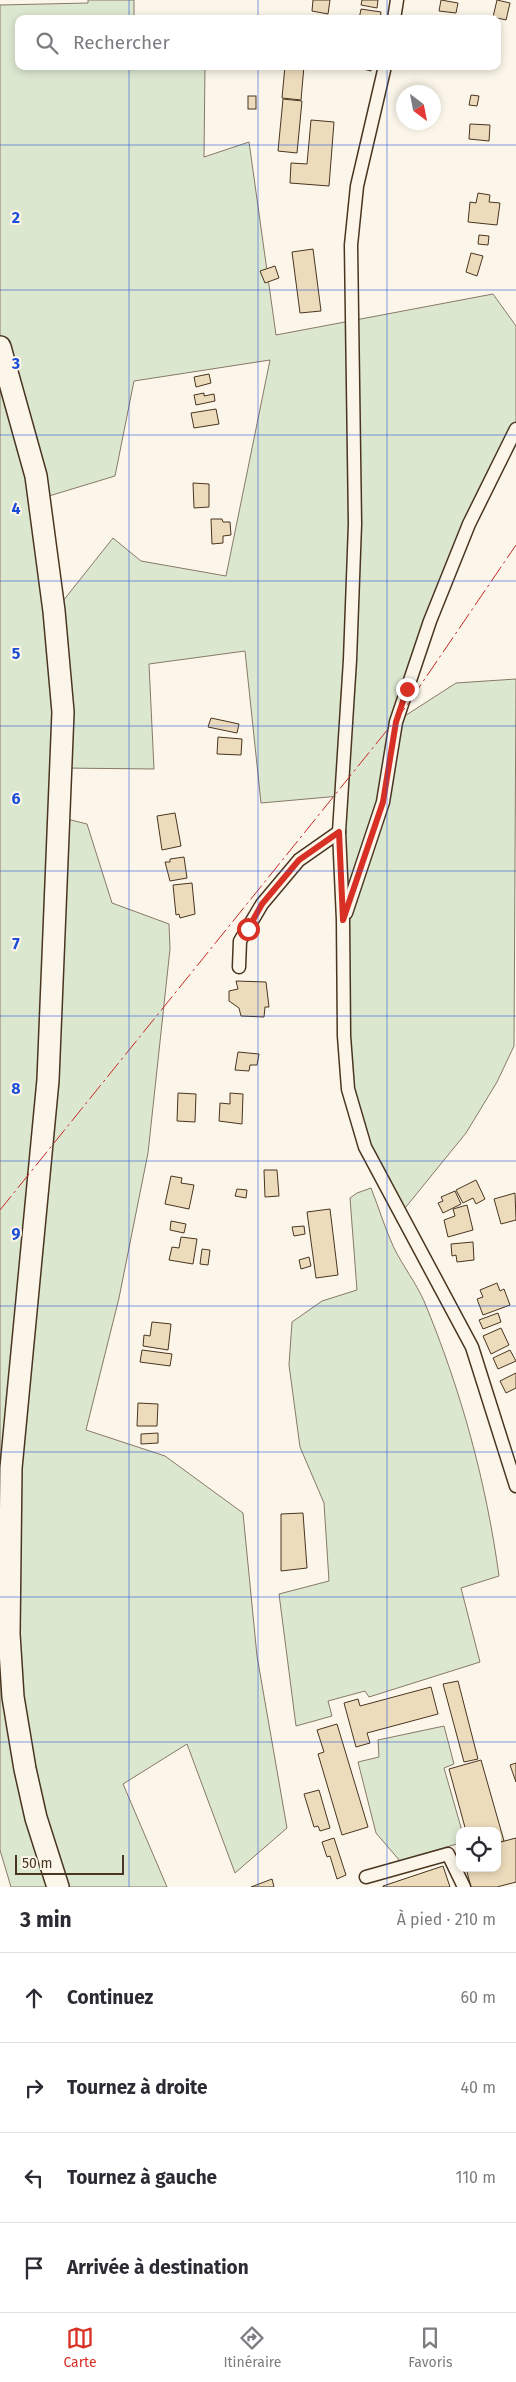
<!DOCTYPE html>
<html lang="fr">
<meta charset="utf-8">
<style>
:root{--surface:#fff;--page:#f2f2f3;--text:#2b2b33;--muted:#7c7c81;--line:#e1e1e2;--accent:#d93025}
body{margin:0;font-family:"Fira Sans",sans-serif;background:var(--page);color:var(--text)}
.controls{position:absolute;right:15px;bottom:15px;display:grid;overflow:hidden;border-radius:10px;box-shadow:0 2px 8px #0003}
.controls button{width:45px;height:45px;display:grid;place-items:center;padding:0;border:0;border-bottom:1px solid var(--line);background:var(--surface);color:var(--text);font:25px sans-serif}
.compass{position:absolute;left:396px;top:85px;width:45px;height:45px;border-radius:50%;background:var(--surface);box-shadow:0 2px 8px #0003;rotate:148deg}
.scale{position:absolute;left:15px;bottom:12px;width:109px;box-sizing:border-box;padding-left:5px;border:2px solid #4a3520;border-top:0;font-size:14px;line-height:18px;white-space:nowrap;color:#4a3520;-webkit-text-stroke:4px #fbf6e9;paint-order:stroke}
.stop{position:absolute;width:15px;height:15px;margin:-11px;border:4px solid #d93025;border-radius:50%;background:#fff}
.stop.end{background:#d93025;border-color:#fff;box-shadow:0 1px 5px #0008}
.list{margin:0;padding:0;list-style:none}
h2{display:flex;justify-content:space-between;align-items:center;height:65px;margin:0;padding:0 20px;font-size:21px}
h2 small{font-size:16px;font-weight:400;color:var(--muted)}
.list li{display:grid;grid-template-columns:32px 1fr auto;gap:15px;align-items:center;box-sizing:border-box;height:90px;padding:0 20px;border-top:1px solid var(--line)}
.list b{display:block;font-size:19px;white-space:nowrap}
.list em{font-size:16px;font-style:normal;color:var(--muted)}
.icon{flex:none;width:28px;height:28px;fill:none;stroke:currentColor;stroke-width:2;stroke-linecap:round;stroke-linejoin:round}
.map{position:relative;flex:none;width:516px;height:1887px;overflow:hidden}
.search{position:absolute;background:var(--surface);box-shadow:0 2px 8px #0003;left:15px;right:15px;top:15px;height:55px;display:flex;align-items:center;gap:12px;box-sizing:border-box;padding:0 18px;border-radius:10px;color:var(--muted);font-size:19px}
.sheet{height:425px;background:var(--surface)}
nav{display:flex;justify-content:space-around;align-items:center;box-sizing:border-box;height:70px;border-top:1px solid var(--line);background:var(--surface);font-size:14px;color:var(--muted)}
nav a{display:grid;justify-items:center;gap:2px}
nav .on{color:var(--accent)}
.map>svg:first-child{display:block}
.green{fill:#dce7d0;stroke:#887966;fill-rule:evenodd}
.building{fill:#ecdcbc;stroke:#4a3520}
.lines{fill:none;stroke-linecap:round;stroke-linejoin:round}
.minor-casing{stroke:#4a3520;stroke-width:15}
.trunk-casing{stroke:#4a3520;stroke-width:24}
.minor{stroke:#fbf6e9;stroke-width:12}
.trunk{stroke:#fbf6e9;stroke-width:21}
.power{stroke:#c62828;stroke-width:1;stroke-dasharray:18 4 2.5 4;stroke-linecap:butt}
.route{stroke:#d93025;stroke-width:6}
.grid{fill:none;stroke:#1d4ed8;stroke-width:1;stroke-opacity:0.55}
.grid-label{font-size:16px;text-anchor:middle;font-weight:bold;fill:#1d4ed8;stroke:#fbf6e9;stroke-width:4;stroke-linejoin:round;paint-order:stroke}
</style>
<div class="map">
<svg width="516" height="1887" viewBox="0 0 516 1887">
<rect width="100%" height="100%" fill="#fbf6e9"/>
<g class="green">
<path d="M88,0H134V19H19V66H205L204,157L249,142L276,335L493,294L516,326V429L469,524L397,721L456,683L516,679L514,1046L497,1082L466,1133L401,1213L365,1147L348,1089L340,796L261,803L245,651L149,664L154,769L62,768L59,817L87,824L112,903L169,924L170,949L148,1153L119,1298L86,1430L165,1456L243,1513L257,1656L287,1828L235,1873L187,1744L123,1784L167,1887H11L0,1850V5L88,3ZM270,360L226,576L141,561L113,538L55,611L39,499L115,476L134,381Z"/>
<path d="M371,1188C379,1208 385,1229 394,1248C403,1266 416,1283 424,1301C461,1390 486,1481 499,1576L461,1588L480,1662L369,1697L365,1691L328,1701L332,1716L296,1726L279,1594L329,1581L324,1503L300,1447L289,1365L292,1322L322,1301L357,1290L350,1198L357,1193Z"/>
<path d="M444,1726L454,1764L444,1768L462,1831H460V1843L400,1861L376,1833L358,1762L379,1757L378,1740Z"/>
</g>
<g class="building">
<path d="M313,0H330L328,14L312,11Z"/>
<path d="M362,0H378L377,8L361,5Z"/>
<path d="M441,0L458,3L456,13L439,11Z"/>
<path d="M497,0L510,3L506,20L493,17Z"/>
<path d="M361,9L381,12L380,19H359Z"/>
<path d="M285,66H304L301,100L282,98Z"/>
<path d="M351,66H372L371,71Z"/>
<path d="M471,95L479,96L477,106L469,105Z"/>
<rect x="248" y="96" width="8" height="13"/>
<path d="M283,99L302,101L297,153L278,151Z"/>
<path d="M311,120L334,122L329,186L290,183L291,163L307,164Z"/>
<path d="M470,124L490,125L489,141L469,139Z"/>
<path d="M478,193L490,195L489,202L500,203L497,225L468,222L470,202L476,203Z"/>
<path d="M479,235L489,236L488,245L478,244Z"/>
<path d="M313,249L321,311L300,313L292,252Z"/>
<path d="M471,253L483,256L477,276L466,272Z"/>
<path d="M275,266L279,278L265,283L260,271Z"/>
<path d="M209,374L211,383L196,387L194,377Z"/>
<path d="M204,393V396L214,394L215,401L196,405L194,395Z"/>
<path d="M216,409L219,424L194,428L191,413Z"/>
<path d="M193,483L209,484V507L194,508Z"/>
<path d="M211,519H222L223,522H230L231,535L223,536V543L212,544Z"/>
<path d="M211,718L239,724L237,733L208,727Z"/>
<path d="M218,737L242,739L241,755L217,754Z"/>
<path d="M175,813L181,846L162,850L157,816Z"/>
<path d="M184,857L187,878L170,881L165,862H170V859Z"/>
<path d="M192,883L195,914L180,918L179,914L176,915L173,885Z"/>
<path d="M236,981L266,982L269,1007H265L264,1017L241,1016L239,1008L229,1001V991L238,989Z"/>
<path d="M238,1052L259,1054L257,1065H250L249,1071L235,1070Z"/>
<path d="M178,1093L196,1094L195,1122L177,1121Z"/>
<path d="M230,1093L243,1094L242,1124L219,1121L220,1103L230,1104Z"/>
<path d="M264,1170H277L279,1196L265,1197Z"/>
<path d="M171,1176L182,1178L181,1183L194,1185L189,1209L165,1204Z"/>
<path d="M476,1180L485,1199L476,1204L473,1198L463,1203L456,1190Z"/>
<path d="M237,1189L247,1190L246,1198L235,1196Z"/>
<path d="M455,1191L461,1204L443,1213L438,1203L443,1201L441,1197Z"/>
<path d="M515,1193L516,1220L501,1224L494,1199Z"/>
<path d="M467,1205L473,1230L448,1237L444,1220L455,1216L453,1209Z"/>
<path d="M330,1209L338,1275L316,1278L307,1212Z"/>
<path d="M171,1221L186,1224L184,1233L170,1230Z"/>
<path d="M304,1226L305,1234L294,1236L292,1227Z"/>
<path d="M181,1237L197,1239L193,1264L169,1260L172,1247L179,1248Z"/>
<path d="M473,1242L474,1260L457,1262L456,1255L452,1256L451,1244Z"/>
<path d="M202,1249L210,1250L208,1265L200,1264Z"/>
<path d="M309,1257L311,1266L301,1269L299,1260Z"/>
<path d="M497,1283L500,1291L504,1289L510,1305L483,1315L477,1299L483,1297L480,1290Z"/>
<path d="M498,1313L501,1322L483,1329L479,1320Z"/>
<path d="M152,1322L171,1324L168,1350L143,1346L144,1335L150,1336Z"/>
<path d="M501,1328L509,1345L491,1354L483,1336Z"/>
<path d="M142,1350L172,1354L170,1366L140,1362Z"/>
<path d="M510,1350L516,1361L498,1369L493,1358Z"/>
<path d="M516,1373V1388L506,1393L500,1381Z"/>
<path d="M138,1403L158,1404L157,1426H137Z"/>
<path d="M158,1433V1443L141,1444V1434Z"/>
<path d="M303,1513L307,1568L281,1571V1514Z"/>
<path d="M458,1681L478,1759L464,1762L443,1684Z"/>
<path d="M431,1687L438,1714L367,1733L370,1743L356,1747L344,1703L358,1699L360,1706Z"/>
<path d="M337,1724L368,1827L342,1835L318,1754L324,1752L317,1730Z"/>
<path d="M481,1760L504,1841L497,1843V1831H466L449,1769Z"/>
<path d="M516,1763V1782L510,1765Z"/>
<path d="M319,1790L330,1828L320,1831L318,1826L314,1827L304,1794Z"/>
<path d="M334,1838L346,1875L337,1879L330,1856L327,1857L322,1842Z"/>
<path d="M516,1838V1882L497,1887H471L466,1868H497V1843Z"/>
<path d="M443,1866L450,1887H383V1886Z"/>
<path d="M272,1879L274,1887H251Z"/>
</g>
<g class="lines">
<defs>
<g id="minor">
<path d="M394,19L397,0"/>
<path d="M385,66L357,186L351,245L355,524L350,660L339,832L343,920L344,1036L348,1089L365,1147L472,1347L516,1486"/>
<path d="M346,913L383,802L396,722L430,621L469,524L516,429"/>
<path d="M239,967L240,941L262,904L299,860L339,832"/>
<path d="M366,1877L448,1854L464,1887"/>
</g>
<path id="trunk" d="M0,347L36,476L54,611L63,712L48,1080L11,1468L9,1634L13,1697L25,1769L36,1818L58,1887"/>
</defs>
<use href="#minor" class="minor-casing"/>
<use href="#trunk" class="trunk-casing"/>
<use href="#minor" class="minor"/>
<use href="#trunk" class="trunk"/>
<path class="power" d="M0,1210L405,708L516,545"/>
</g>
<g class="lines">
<path class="route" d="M248,929L262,904L299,860L339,832L343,920L383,802L396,722L407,689"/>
</g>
<path class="grid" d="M129,0V19M258,0V19M387,0V19M129,66V1887M258,66V1887M387,66V1887M0,145H516M0,290H516M0,435H516M0,581H516M0,726H516M0,871H516M0,1016H516M0,1161H516M0,1306H516M0,1452H516M0,1597H516M0,1742H516"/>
<g class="grid-label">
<text x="16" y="223">2</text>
<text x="16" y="369">3</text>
<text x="16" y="514">4</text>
<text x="16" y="659">5</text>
<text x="16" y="804">6</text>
<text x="16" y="949">7</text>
<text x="16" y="1094">8</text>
<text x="16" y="1239">9</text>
</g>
</svg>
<div class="controls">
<button><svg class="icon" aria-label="locate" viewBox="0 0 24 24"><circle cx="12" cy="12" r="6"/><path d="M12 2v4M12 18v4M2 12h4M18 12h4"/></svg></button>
</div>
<svg class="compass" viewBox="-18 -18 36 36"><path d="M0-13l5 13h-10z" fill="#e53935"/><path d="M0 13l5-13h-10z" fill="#7c7c81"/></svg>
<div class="scale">50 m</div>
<div class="stop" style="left:248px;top:929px"></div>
<div class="stop end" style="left:407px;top:689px"></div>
<div class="search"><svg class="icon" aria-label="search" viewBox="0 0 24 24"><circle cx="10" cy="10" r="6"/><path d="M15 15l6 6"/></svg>Rechercher</div>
</div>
<section class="sheet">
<h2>3 min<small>À pied · 210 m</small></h2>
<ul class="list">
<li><svg class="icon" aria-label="ahead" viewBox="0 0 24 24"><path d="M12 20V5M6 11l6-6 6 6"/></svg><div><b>Continuez</b></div><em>60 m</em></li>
<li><svg class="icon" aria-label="right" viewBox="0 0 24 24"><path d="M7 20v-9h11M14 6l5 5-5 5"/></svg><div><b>Tournez à droite</b></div><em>40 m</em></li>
<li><svg class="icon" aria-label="left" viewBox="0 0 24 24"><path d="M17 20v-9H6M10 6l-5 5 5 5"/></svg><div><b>Tournez à gauche</b></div><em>110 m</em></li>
<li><svg class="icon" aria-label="arrive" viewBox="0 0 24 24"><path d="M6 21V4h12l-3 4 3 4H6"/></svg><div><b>Arrivée à destination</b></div></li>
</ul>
</section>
<nav>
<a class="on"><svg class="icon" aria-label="map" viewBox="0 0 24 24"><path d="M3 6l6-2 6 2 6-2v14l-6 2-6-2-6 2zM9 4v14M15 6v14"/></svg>Carte</a>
<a><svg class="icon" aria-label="directions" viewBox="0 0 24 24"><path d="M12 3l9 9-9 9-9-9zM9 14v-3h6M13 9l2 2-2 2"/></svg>Itinéraire</a>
<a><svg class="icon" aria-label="saved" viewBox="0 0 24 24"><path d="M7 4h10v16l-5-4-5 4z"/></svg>Favoris</a>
</nav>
